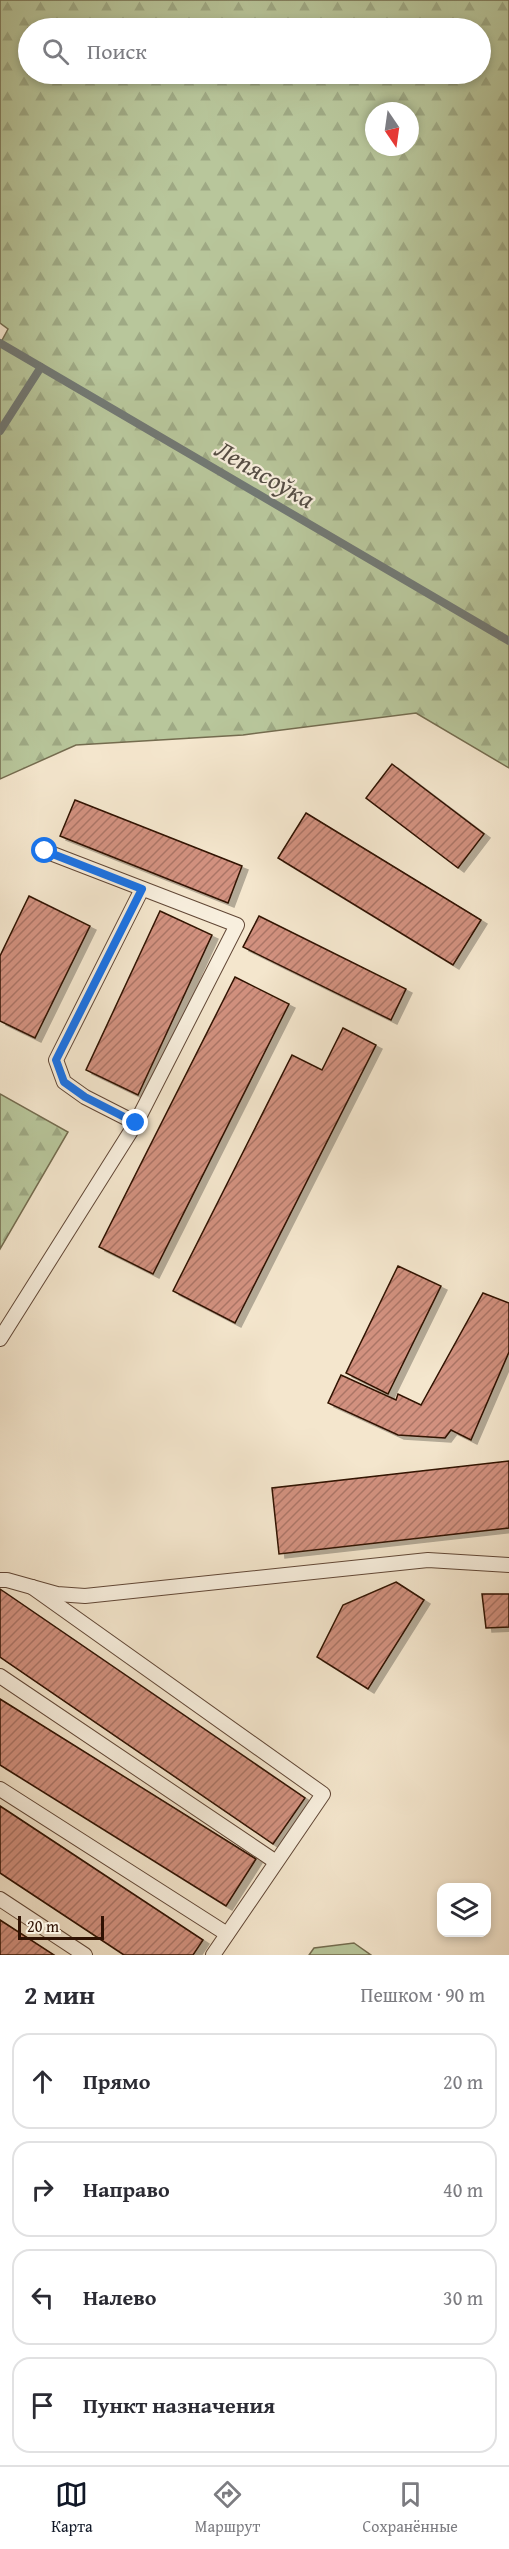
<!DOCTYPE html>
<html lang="ru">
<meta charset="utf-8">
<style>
:root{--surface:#fff;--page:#f2f2f3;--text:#2b2b33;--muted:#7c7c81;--line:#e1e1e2;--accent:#111827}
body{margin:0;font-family:"Gentium Book Plus",serif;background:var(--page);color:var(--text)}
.controls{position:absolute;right:18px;bottom:18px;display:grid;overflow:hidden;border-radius:12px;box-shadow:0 3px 9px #0003}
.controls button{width:54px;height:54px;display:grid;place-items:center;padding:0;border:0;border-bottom:2px solid var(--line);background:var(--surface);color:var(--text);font:30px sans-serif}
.compass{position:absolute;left:365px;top:102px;width:54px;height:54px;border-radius:50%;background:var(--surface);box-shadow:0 3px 9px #0003;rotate:167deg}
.scale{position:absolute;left:18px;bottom:15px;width:86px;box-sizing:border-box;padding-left:6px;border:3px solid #301203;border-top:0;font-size:16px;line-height:21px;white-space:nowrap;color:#301203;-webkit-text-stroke:4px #f8efde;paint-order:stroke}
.stop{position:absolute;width:18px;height:18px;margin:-14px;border:4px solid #1a73e8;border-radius:50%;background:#fff}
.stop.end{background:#1a73e8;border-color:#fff;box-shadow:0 2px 6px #0008}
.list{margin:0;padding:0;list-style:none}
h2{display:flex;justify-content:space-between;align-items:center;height:78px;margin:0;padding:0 24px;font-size:26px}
h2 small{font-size:20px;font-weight:400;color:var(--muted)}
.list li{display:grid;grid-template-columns:39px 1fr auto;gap:18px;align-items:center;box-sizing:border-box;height:96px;margin:0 12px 12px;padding:0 12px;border:2px solid var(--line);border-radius:18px}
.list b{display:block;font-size:22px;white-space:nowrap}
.list em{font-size:20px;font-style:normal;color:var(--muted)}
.icon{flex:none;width:33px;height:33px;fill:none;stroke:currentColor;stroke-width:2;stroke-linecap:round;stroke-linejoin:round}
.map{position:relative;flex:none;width:509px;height:1955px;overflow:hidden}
.search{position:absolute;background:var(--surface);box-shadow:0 3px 9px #0003;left:18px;right:18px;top:18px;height:66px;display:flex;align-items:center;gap:15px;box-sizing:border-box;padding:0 21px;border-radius:33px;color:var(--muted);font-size:22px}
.sheet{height:510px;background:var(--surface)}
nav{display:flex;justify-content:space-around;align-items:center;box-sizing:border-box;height:84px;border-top:2px solid var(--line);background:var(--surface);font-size:16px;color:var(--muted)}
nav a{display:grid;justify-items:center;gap:3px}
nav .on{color:var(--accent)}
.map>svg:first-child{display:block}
.grass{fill:#b8c69b;stroke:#746c4f;stroke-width:1.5}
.forest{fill:url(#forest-firs);stroke:#746c4f;stroke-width:1.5;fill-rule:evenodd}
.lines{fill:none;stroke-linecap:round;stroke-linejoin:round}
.stream{stroke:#727974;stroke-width:8}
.building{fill:url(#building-hatch);stroke:#301203;stroke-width:1.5;filter:url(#shadow)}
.lane-casing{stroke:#614736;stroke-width:16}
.lane{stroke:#f8efde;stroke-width:14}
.route{stroke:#1a73e8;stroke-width:8}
.labels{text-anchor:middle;stroke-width:4.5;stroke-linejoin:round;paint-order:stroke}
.water-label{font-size:26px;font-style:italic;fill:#564e45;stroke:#f8efde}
</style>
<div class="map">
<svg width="509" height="1955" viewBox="0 0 509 1955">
<defs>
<pattern id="forest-firs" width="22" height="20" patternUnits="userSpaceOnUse" patternTransform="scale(1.5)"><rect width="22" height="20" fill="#b8c69b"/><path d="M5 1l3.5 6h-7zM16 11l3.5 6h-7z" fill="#9ea984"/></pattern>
<pattern id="building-hatch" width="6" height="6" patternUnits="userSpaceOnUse" patternTransform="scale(1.5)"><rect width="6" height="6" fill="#d2917f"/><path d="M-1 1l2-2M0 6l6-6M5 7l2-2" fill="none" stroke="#ab7566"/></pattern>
<filter id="shadow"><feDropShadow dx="6" dy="4" stdDeviation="0" flood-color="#0004"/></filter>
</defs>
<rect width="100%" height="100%" fill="#f4e6cd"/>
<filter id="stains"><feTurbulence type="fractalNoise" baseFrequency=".00333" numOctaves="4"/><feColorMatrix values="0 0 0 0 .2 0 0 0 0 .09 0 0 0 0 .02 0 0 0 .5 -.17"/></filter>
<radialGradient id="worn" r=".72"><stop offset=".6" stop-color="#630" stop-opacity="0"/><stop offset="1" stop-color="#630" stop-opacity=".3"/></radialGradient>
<path class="grass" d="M354,1943L371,1955H309L314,1948Z"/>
<g class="forest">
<path d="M0,0H509V768L416,713L243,735L76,745L0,779V344L8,329L0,323ZM28,28H480V74H28ZM374,111H410V147H374Z"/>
<path d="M0,1094L68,1132L0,1249Z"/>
</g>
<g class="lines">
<g class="stream">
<path d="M0,343L509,641"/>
<path d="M0,431L41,367"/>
</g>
</g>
<g class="building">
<path d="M392,764L484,834L458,868L366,798Z"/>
<path d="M75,800L242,866L228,903L60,836Z"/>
<path d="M306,813L481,920L453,965L278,858Z"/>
<path d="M29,896L90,926L35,1038L0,1021V956Z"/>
<path d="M160,911L212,935L138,1095L86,1070Z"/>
<path d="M259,916L406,989L391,1020L243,947Z"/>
<path d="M235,977L289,1004L153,1274L99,1247Z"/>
<path d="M343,1028L376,1045L235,1323L173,1291L292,1055L322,1070Z"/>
<path d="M398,1266L441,1286L388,1394L346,1373Z"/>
<path d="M483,1293L509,1303V1352L471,1440L451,1430L445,1438L398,1435L328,1403L341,1375L396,1400L398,1394L421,1405Z"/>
<path d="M509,1461V1528L279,1554L272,1488Z"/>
<path d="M396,1582L424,1600L368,1689L317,1657L343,1605Z"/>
<path d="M0,1589L305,1798L273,1844L0,1657Z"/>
<path d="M482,1594H509V1627L486,1628Z"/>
<path d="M0,1699L256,1859L226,1906L0,1765Z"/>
<path d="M0,1806L203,1940L193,1955H124L0,1873Z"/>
<path d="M0,1920L54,1955H0Z"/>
</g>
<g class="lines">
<defs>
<g id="lane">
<path d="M136,1123L85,1097L64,1082L56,1060L142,889"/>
<path d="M0,1339L136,1123L237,925L45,851"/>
<path d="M0,1580H7L57,1594L85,1596L428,1560L509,1565"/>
<path d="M32,1587L323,1794L213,1955"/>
<path d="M0,1676L276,1862"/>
<path d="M0,1789L227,1934"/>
<path d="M0,1899L85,1955"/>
</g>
</defs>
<use href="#lane" class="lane-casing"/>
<use href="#lane" class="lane"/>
</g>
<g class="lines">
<path class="route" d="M45,851L142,889L56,1060L64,1082L85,1097L136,1123"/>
</g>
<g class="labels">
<g class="water-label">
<text transform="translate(265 474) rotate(30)" y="9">Лепясоўка</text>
</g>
</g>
<rect width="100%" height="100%" filter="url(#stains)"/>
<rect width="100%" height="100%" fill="url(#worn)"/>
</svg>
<div class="controls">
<button><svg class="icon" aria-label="layers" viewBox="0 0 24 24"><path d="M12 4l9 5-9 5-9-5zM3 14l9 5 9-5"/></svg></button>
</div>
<svg class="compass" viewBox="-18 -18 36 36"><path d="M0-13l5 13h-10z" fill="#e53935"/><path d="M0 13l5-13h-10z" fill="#7c7c81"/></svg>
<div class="scale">20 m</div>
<div class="stop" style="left:45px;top:851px"></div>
<div class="stop end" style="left:136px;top:1123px"></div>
<div class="search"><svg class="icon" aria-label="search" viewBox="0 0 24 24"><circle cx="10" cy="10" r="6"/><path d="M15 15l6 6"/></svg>Поиск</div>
</div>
<section class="sheet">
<h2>2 мин<small>Пешком · 90 m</small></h2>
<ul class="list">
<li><svg class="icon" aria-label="ahead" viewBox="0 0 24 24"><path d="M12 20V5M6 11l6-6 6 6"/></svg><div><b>Прямо</b></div><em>20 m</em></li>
<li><svg class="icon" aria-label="right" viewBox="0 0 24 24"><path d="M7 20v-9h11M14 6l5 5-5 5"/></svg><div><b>Направо</b></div><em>40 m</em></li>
<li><svg class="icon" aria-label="left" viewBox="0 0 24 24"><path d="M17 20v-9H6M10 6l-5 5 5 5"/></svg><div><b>Налево</b></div><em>30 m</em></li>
<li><svg class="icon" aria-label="arrive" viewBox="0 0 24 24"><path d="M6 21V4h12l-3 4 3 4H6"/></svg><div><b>Пункт назначения</b></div></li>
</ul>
</section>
<nav>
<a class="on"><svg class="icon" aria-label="map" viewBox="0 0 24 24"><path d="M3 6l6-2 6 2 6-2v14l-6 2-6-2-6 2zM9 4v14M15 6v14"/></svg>Карта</a>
<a><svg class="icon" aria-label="directions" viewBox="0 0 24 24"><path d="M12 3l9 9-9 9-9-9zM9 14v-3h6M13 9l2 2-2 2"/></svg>Маршрут</a>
<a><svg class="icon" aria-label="saved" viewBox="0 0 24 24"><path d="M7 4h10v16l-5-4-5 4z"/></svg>Сохранённые</a>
</nav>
